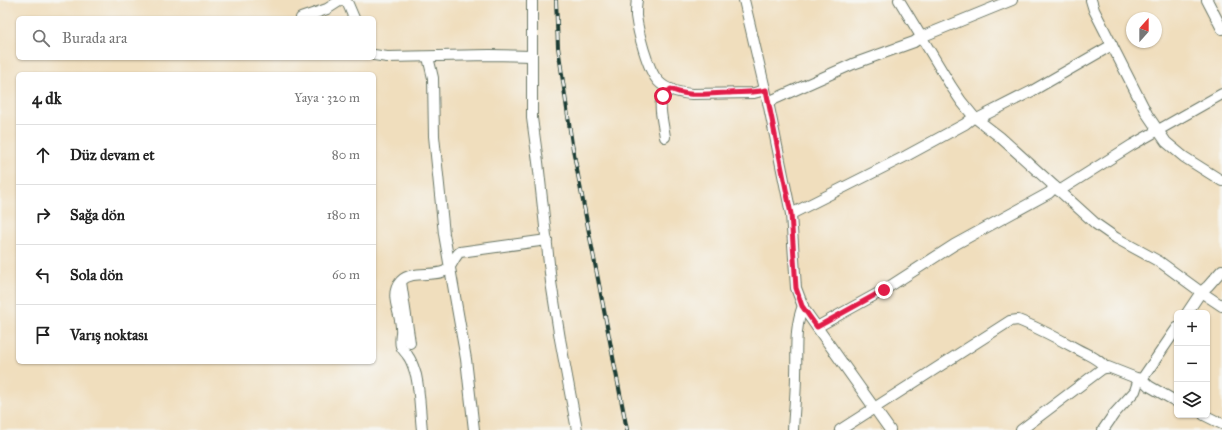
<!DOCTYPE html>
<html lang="tr">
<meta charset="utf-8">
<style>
:root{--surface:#fff;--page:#f2f2f2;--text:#222;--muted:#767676;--line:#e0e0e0}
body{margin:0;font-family:"IM FELL Great Primer",serif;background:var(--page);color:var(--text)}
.controls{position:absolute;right:12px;bottom:12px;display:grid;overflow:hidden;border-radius:6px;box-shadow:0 1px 3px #0004}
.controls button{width:36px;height:36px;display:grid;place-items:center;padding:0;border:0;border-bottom:1px solid var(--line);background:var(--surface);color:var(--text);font:20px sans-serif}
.compass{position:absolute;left:1126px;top:12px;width:36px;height:36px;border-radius:50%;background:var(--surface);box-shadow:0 1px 3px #0004;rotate:21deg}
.stop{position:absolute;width:12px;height:12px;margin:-9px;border:3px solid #e11d48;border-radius:50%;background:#fff}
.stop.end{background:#e11d48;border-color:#fff;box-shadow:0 1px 4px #0008}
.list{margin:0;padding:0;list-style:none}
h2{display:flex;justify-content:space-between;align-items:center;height:52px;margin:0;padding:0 16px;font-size:17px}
h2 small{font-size:13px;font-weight:400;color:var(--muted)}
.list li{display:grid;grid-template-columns:26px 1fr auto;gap:12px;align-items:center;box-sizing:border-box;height:60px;padding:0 16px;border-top:1px solid var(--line)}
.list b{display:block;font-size:15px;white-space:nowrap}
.list em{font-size:13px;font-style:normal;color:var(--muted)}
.icon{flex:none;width:22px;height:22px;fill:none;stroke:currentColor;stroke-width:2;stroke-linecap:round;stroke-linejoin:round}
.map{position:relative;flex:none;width:1222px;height:430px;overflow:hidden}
.search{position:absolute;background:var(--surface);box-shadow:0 1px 3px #0004;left:16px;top:16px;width:360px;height:44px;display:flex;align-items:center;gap:10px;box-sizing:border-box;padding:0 14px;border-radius:6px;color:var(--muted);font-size:15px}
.panel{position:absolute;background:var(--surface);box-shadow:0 1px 3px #0004;left:16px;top:72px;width:360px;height:292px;border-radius:6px}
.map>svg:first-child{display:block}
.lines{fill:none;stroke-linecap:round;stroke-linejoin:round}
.minor-casing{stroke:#687564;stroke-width:12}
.minor{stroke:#fff;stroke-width:10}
.rail-casing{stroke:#1f3d34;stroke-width:4}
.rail{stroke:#f6f6f2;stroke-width:2.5;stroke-dasharray:8;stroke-linecap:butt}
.route{stroke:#e11d48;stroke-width:5}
</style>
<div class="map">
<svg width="1222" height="430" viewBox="0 0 1222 430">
<rect width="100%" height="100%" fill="#f6f6f2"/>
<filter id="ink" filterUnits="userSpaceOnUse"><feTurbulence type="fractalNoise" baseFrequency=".025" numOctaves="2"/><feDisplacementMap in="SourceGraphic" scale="8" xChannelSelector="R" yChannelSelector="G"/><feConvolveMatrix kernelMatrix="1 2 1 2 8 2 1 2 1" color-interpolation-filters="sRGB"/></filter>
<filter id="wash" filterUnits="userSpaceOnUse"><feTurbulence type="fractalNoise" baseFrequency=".012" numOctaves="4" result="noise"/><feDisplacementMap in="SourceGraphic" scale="16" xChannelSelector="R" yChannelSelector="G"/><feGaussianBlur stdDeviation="0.9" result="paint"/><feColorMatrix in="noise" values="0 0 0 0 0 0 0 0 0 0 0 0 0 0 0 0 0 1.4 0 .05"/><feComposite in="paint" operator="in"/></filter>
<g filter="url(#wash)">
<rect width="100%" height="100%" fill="#f0debd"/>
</g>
<g filter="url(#ink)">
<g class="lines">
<defs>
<g id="minor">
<path d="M532,0V118L538,162L551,282L560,339L577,430"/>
<path d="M637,0C636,5 636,11 636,16C638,31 647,69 658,81C666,90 680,93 692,94L754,93L765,90"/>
<path d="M744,0L768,102L791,214L796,288L804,309L890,430"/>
<path d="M899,0L951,86L961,101L974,117L1000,137L1096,224L1116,238L1160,262L1201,292L1222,306"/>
<path d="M1091,0L1094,10L1147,114L1166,142L1184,157L1222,181"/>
<path d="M1207,0L1222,29"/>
<path d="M301,18L327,9L341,0H345L348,4L354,18"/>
<path d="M374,55L387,57L490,55L531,56"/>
<path d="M428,57L433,78L434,136L444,234L466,359L474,430"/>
<path d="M768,102L853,64L914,42L921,37L1012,0"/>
<path d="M977,119L1032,91L1112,45"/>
<path d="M665,137C664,128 658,105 662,98C664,95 668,92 671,89"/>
<path d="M1059,191L1132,145L1222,94"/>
<path d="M791,214L906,156L965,124L974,117"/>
<path d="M401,282L410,343"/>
<path d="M1187,313L1201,292L1208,286L1222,270"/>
<path d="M817,327L884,290L954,245L1049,193L1055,187"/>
<path d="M1142,379L1149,386L1177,402"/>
<path d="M1204,415L1222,424"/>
<path d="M422,430C420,412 420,393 416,375C414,369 412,361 408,356C406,352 402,350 401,346C399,340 402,334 401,328C401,312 388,295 401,281C412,270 432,277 445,271C453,267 453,257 460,252L547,240"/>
<path d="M793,430C794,411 796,393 796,374C797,351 794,328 803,306"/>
<path d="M840,430L1010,321L1018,320L1023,322C1042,330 1059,339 1077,349C1088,355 1098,358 1106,368"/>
<path d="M1021,430L1102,369L1108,367L1136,378L1142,379L1177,328"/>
<path d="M1103,430L1114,414L1135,391L1139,379"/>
</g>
</defs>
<use href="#minor" class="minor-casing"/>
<use href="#minor" class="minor"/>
<defs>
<path id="rail" d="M556,0L558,47L572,144L627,430"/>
</defs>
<use href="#rail" class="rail-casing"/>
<use href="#rail" class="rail"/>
</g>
</g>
<g class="lines" filter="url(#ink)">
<path class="route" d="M663,96L671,89C688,98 709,93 727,93C741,92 753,93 766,90L791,214L796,288L802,306L817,327L884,290"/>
</g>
</svg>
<div class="controls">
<button>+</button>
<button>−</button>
<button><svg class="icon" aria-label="layers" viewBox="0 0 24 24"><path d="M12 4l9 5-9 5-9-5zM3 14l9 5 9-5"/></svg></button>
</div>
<svg class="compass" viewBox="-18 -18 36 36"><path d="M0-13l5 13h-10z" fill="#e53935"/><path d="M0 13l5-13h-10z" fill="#767676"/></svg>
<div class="stop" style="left:663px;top:96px"></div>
<div class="stop end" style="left:884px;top:290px"></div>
<div class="search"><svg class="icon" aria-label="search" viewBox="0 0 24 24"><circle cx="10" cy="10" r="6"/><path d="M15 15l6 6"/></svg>Burada ara</div>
<section class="panel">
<h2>4 dk<small>Yaya · 320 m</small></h2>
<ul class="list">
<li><svg class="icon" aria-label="ahead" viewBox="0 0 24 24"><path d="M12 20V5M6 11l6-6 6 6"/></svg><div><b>Düz devam et</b></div><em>80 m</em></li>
<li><svg class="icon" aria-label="right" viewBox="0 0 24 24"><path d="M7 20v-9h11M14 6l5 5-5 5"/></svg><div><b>Sağa dön</b></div><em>180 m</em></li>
<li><svg class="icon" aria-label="left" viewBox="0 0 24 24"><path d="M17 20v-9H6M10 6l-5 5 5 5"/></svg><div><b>Sola dön</b></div><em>60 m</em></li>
<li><svg class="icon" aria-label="arrive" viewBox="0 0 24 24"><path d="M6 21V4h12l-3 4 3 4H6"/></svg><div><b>Varış noktası</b></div></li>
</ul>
</section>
</div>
